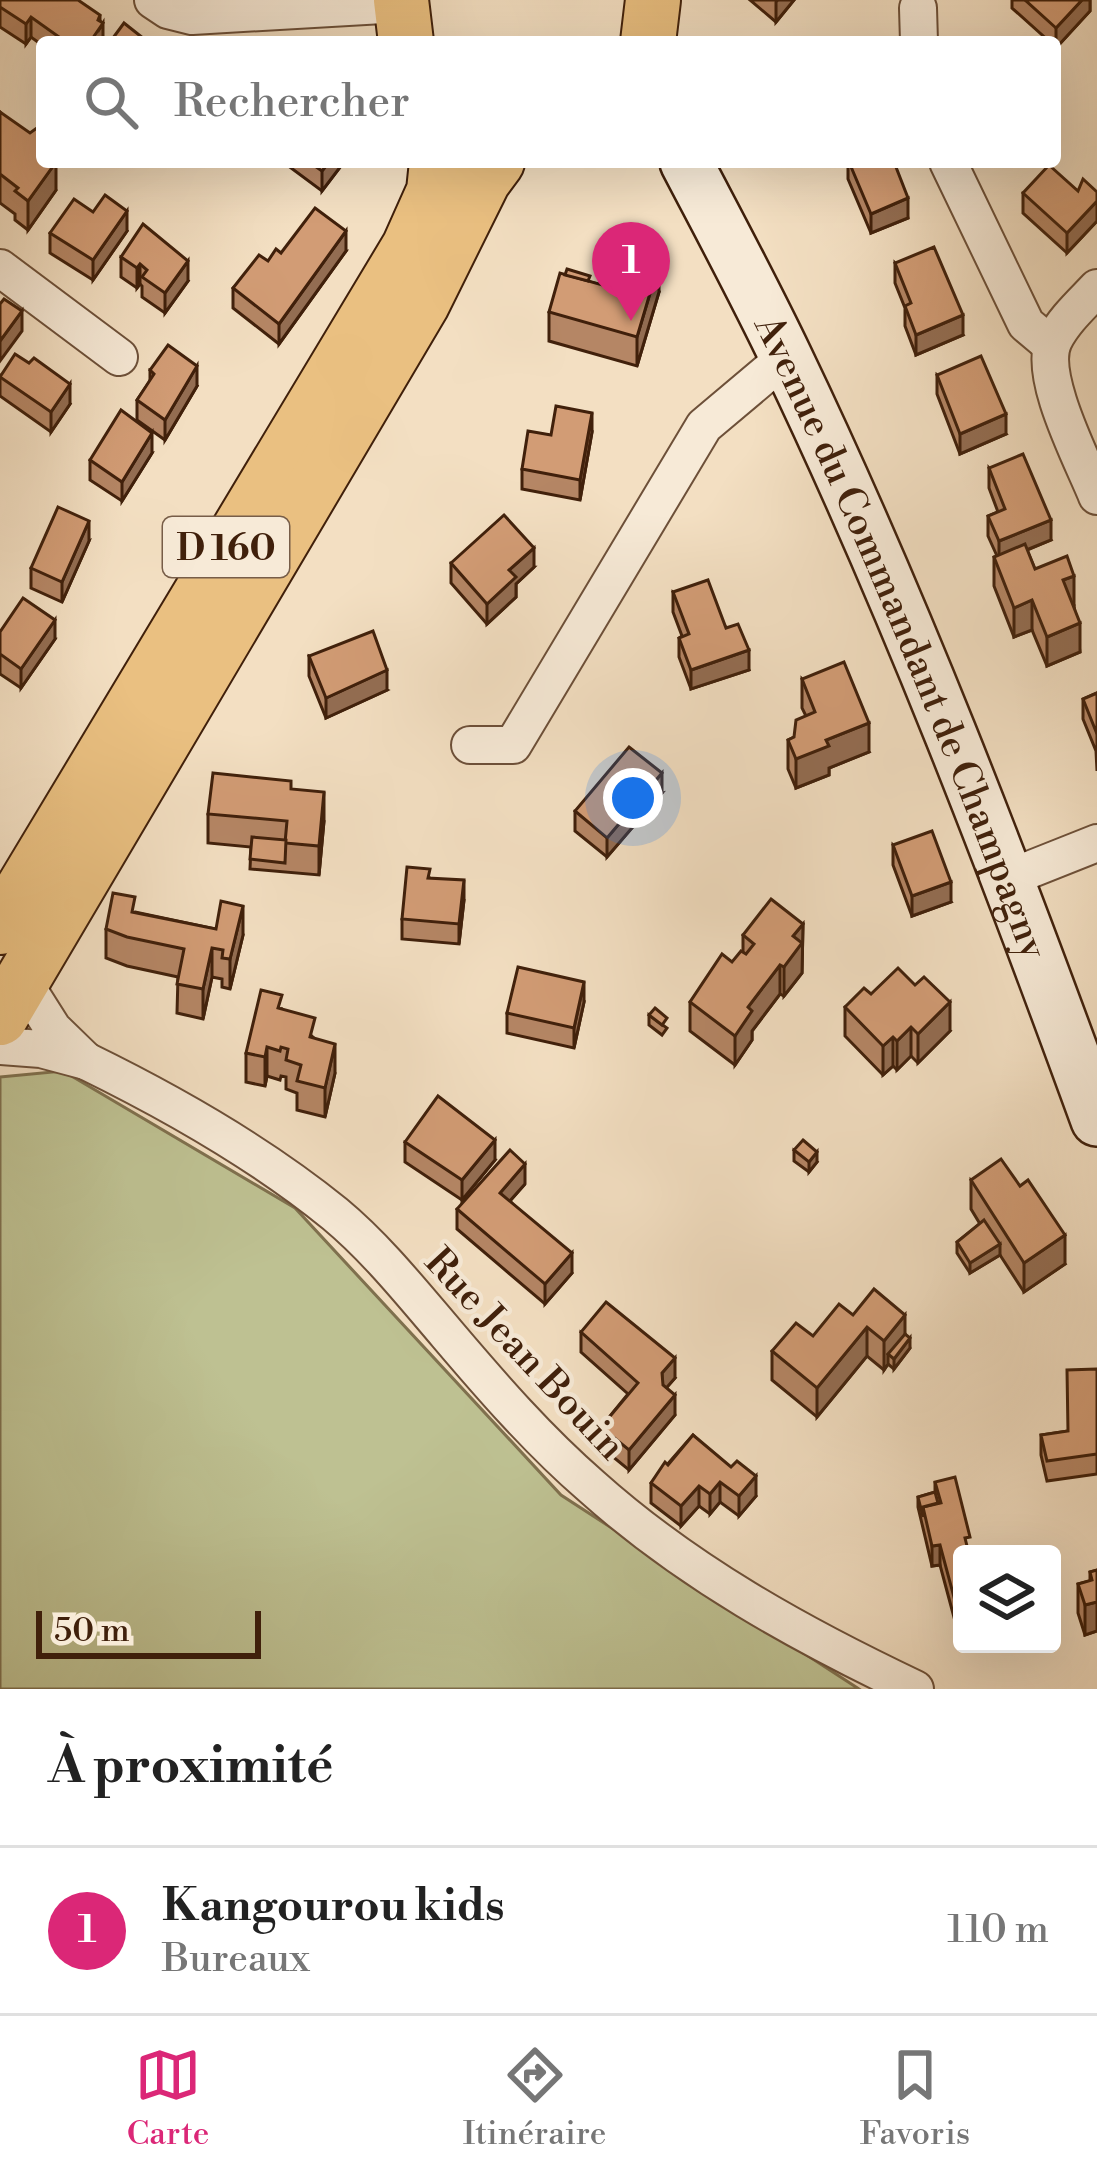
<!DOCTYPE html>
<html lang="fr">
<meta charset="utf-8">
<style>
:root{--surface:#fff;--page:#f2f2f2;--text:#222;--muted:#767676;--line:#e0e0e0;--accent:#db2777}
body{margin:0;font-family:"Libre Bodoni",serif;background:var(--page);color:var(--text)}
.controls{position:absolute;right:36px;bottom:36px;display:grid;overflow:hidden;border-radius:12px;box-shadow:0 12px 48px #0002}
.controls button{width:108px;height:108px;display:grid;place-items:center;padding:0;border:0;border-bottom:3px solid var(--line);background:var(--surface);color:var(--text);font:60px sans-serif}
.scale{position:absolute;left:36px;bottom:30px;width:225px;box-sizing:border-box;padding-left:12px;border:6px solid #40200b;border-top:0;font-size:33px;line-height:42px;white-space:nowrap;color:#40200b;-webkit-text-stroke:9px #f7ead7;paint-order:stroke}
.you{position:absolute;left:633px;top:798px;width:42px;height:42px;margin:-30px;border:9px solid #fff;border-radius:50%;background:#1a73e8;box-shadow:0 0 0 18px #1a73e833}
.badge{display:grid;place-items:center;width:78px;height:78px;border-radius:50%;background:var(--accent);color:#fff;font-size:39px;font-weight:700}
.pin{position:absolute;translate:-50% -99px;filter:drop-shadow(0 3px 6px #0008)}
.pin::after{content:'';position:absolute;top:63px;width:42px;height:36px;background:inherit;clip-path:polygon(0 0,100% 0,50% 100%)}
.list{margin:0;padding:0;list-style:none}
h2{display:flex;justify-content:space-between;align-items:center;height:156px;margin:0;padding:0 48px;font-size:51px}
h2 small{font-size:39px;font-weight:400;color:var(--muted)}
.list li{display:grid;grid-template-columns:78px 1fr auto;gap:36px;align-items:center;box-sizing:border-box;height:168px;padding:0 48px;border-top:3px solid var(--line)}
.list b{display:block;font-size:45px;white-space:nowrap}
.list p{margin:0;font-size:39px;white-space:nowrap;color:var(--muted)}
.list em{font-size:39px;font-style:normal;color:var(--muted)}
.icon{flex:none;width:66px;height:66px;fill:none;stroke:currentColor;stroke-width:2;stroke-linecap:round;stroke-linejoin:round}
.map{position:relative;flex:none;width:1097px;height:1689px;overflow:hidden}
.search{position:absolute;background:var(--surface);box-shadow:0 12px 48px #0002;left:36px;right:36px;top:36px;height:132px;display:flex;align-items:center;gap:30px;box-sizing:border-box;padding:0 42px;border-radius:12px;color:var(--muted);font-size:45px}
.sheet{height:324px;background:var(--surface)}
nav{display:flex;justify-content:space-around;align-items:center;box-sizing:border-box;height:168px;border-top:3px solid var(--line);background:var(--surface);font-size:33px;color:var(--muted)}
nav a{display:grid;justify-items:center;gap:6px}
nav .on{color:var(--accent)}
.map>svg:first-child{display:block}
.green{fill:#bec192;stroke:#7f704e;stroke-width:3}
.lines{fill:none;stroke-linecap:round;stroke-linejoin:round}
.minor-casing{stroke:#6d5039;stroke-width:40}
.secondary-casing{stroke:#40200b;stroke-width:56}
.primary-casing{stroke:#40200b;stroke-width:58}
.minor{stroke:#f7ead7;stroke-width:36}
.secondary{stroke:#f7ead7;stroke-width:51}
.primary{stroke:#eac081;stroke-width:54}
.wall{fill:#b58665;stroke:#40200b;stroke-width:3}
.shaded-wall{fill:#936d52;stroke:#40200b;stroke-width:3}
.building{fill:#d29c75;stroke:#40200b;stroke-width:3}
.labels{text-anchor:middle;stroke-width:9;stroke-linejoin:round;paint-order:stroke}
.shield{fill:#f7ead7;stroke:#775d48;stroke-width:3}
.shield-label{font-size:36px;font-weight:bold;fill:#40200b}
.street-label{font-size:39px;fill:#40200b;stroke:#f7ead7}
</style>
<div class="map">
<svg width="1097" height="1689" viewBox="0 0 1097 1689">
<rect width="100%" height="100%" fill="#f3dfc2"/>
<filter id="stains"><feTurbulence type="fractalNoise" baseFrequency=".00167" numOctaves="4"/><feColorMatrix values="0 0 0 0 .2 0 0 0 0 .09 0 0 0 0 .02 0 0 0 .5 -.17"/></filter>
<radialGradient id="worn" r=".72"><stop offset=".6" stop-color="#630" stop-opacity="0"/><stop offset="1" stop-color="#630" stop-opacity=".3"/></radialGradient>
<path class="green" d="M63,1071L295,1208L561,1495L859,1689H0V1077Z"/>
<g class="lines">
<defs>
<g id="minor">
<path d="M153,0L168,10L192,16L400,4"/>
<path d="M918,8L919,42"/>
<path d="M948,162L1026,324L1051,345"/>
<path d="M0,268L119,357"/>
<path d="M1097,288C1082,304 1064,320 1054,340C1037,375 1083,461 1097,496"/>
<path d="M470,745H513L704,426L786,357"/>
<path d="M1009,878L1097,843"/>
<path d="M0,1046L41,1049L86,1061L53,1029L22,980"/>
<path d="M86,1061C172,1103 260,1153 335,1214C376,1248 412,1293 447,1334C492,1387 538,1440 591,1486C687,1572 799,1634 915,1689"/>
</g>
<g id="secondary">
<path id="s1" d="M686,162C720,227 755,292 786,357C905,605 1003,862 1097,1120"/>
</g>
<g id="primary">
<path d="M401,0L406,42"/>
<path d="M648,42L653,0"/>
<path d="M0,927L409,247L434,191L437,162"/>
<path d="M0,1018L422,304L483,181L497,162"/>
</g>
</defs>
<use href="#minor" class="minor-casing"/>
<use href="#secondary" class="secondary-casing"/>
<use href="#primary" class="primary-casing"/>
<use href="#minor" class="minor"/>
<use href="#secondary" class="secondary"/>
<use href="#primary" class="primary"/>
</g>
<g class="wall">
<path d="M0,0L100,21L103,42H42V45L31,37L26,44L0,27Z"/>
<path d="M750,0H794L776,22Z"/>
<path d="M1012,0H1090V11L1056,48L1055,42H1050L1012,8Z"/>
<path d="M0,112L42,162L56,190L28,230L15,220V214L0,203Z"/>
<path d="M283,162H344L322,191Z"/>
<path d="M848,162H894L908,218L871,233L848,179Z"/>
<path d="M1078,191L1097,192V221L1067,253L1023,213V193Z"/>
<path d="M93,212L127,231L93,280L50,253V233Z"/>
<path d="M346,251L279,344L233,308V288L268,261L281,253Z"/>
<path d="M121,257L188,281L165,313L142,297V286L140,284L137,288L121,277Z"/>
<path d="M895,263L963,335L916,355L905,326V308L895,283Z"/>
<path d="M590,282L613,288L659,292L637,366L549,341V312Z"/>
<path d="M150,370L197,386L165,440L137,420V400L150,381Z"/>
<path d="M0,375L70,404L51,432L0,396Z"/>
<path d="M937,375L1006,434L960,454L937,394Z"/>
<path d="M592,432L580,500L522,489V469L551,435Z"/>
<path d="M152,453L122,501L90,480V460Z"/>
<path d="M989,468L1051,540L1027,550L1035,569L1074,605L1080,652L1047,666L1032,630L1014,637L994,586V557L997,556L988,536V516L998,512L989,488Z"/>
<path d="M89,541L62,602L31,588V568Z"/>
<path d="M451,563L534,567L516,584V597L487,624L451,583Z"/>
<path d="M673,592L726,627L749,670L691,689L679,657V638L682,636L673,612Z"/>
<path d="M0,632L55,639L21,688L0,674Z"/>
<path d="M309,656L387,690L326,718L309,676Z"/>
<path d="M802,679L869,752L829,768V775L796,788L788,769V740L794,737L806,716L802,708Z"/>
<path d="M1097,693V771L1096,751L1083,719V699Z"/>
<path d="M291,789L324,821L319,875L250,869L251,847L208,843V814Z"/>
<path d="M662,793L607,857L575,831V811Z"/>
<path d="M893,845L951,902L912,916L893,865Z"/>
<path d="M430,878L464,900L459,944L402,939V919Z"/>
<path d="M135,912L243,935L230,989L222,987V979L212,977L203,1019L177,1013L178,977L127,966L106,958V929Z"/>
<path d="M803,924L802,973L784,996L780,994L752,1031V1040L735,1065L690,1031V1002L743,952V935Z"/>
<path d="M871,994L950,1031L918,1063L911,1056L897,1070L893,1066L883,1075L845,1036V1007Z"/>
<path d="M584,1002L574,1048L507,1033V1013Z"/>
<path d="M282,1009L315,1039L335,1073L325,1117L297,1110V1093L286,1089V1077L281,1076L280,1080L267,1076L265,1086L246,1082V1053Z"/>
<path d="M649,1015L667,1028L662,1035L649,1025Z"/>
<path d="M405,1142L495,1160L462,1200L405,1162Z"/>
<path d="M794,1150L817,1162L809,1172L794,1161Z"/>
<path d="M971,1180L1065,1264L1024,1292L1000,1255L970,1273L957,1253V1242L980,1224L971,1209Z"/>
<path d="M525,1184L510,1201L572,1273L545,1304L457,1229V1209Z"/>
<path d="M853,1315L905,1334L910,1348L894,1369L888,1364L884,1370L867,1356L817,1417L772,1380V1351L813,1336Z"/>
<path d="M581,1332L675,1378L666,1388L675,1415L629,1470L601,1447V1427L628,1394L581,1352Z"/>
<path d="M1097,1369V1474L1047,1481L1041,1455V1435L1068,1431Z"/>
<path d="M693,1435L756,1496L739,1516L720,1502L710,1514L699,1506L681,1526L651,1503V1483Z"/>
<path d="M935,1482L970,1554L955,1621L940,1565L932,1566L918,1507V1497L935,1492Z"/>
<path d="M1097,1570V1631L1085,1635L1078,1613V1584L1090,1581V1572Z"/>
</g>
<g class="shaded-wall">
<path d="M778,0H794L776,22V2Z"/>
<path d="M1082,0H1090V11L1056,48V28Z"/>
<path d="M100,15V28L103,23V42H90Z"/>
<path d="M31,17V37L26,44V24Z"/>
<path d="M1058,100V120L1055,124V104Z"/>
<path d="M56,162V190L28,230V201Z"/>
<path d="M329,162H344L322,191V171Z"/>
<path d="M908,198V218L871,233V214Z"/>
<path d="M1097,201V221L1067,253V233Z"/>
<path d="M127,211V231L93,280V260Z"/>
<path d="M346,231V251L279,344V324Z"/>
<path d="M188,261V281L165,313V293Z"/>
<path d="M659,263V292L637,366V337Z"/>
<path d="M140,264V284L137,288V268Z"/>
<path d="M22,311V331L0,361V341Z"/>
<path d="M963,315V335L916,355V335Z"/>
<path d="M197,366V386L165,440V420Z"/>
<path d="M70,384V404L51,432V412Z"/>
<path d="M592,413V432L580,500V480Z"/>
<path d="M1006,414V434L960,454V434Z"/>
<path d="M152,433V453L122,501V482Z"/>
<path d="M1051,520V540L999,561V541Z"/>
<path d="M89,521V541L62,602V582Z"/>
<path d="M534,548V567L516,584V597L487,624V604L509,570Z"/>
<path d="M1074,576V605L1063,609V580Z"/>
<path d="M1032,600V630L1014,637V608Z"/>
<path d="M55,620V639L21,688V669Z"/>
<path d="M1080,623V652L1047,666V637Z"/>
<path d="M749,650V670L691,689V670Z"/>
<path d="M387,670V690L326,718V698Z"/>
<path d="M869,723V752L829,768V775L796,788V759L826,740Z"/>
<path d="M662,773V793L607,857V838Z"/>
<path d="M324,792V821L319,875V846Z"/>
<path d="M464,880V900L459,944V924Z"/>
<path d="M951,882V902L912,916V896Z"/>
<path d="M243,906V935L230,989V959Z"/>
<path d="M803,924L802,973L784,996V967L793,936Z"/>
<path d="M212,948V977L203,1019V989Z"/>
<path d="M780,965V994L752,1031V1040L735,1065V1036L748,1007Z"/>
<path d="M584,982V1002L574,1048V1028Z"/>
<path d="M950,1002V1031L918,1063V1034Z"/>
<path d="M911,1027V1056L897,1070V1041Z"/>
<path d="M893,1037V1066L883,1075V1046Z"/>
<path d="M335,1044V1073L325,1117V1088Z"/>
<path d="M267,1047V1076L265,1086V1057Z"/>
<path d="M495,1140V1160L462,1200V1180Z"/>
<path d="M817,1152V1162L809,1172V1162Z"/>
<path d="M525,1164V1184L500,1212V1193Z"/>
<path d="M1065,1235V1264L1024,1292V1263Z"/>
<path d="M1000,1244V1255L970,1273V1263Z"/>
<path d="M572,1253V1273L545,1304V1284Z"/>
<path d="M905,1315V1344L888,1354V1364L884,1370V1341Z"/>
<path d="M867,1327V1356L817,1417V1388Z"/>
<path d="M910,1338V1348L894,1369V1359Z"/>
<path d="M675,1358V1378L662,1393V1373Z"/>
<path d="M675,1395V1415L629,1470V1450Z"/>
<path d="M756,1476V1496L739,1516V1496Z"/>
<path d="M720,1482V1502L710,1514V1494Z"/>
<path d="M699,1486V1506L681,1526V1506Z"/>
<path d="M940,1545V1565L932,1566V1546Z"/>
<path d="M962,1599V1619L955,1621V1601Z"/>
<path d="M1097,1602V1631L1085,1635V1605Z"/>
</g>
<g class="building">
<path d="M0,0H78L100,15L98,20L103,23L90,42H66L31,17L26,24L0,7Z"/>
<path d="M1025,0H1082L1056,28Z"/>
<path d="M124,23L148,42H110Z"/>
<path d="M0,112L30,133L41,125L42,143L38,149L42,152V162H56L28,201L15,191L18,188L0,174Z"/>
<path d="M309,162H329L322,171Z"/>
<path d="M849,162H894L908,198L871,214Z"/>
<path d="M1049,165L1078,191L1083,179L1097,192V201L1067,233L1023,193Z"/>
<path d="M105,195L127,211L93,260L50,233L74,199L93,212Z"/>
<path d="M315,208L346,231L279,324L233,288L259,255L268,261L276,249L281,253Z"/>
<path d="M143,224L188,261L165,293L142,277L147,270L140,264L137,268L121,257Z"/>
<path d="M934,247L963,315L916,335L905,306L911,303L895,263Z"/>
<path d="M623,252L659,263L637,337L549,312L560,273L613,288Z"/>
<path d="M567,269L590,276L588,281L565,275Z"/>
<path d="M4,299L22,311L0,341V304Z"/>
<path d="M168,345L197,366L165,420L137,400L154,374L150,370Z"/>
<path d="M15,354L29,363L34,358L70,384L51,412L0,377Z"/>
<path d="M981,356L1006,414L960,434L937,375Z"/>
<path d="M556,406L592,413L580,480L522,469L528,431L551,435Z"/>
<path d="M121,410L152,433L122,482L90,460Z"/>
<path d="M1023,454L1051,520L999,541L988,516L1005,509L989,468Z"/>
<path d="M58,507L89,521L62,582L31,568Z"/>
<path d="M504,515L534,548L509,570L516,577L487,604L451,563Z"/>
<path d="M1025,544L1035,569L1067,556L1074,576L1063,580L1080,623L1047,637L1032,600L1014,608L994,557Z"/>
<path d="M708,580L726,628L738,624L749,650L691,670L679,638L689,634L673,592Z"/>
<path d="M23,598L55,620L21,669L0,654V632Z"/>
<path d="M373,631L387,670L326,698L309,656Z"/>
<path d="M844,662L869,723L826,740L829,746L796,759L788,740L794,737L796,720L815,712L802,679Z"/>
<path d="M1097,693V734L1083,699Z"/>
<path d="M629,747L662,773L607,838L575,811Z"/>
<path d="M213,773L291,781V789L324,792L319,846L285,843L287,821L208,814Z"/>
<path d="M932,831L951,882L912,896L893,845Z"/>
<path d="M252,837L286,840L285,863L250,859Z"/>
<path d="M407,867L430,869L428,878L464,880L459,924L402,919Z"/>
<path d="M113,893L135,897L132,912L216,929L221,901L243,906L230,959L222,958L223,950L212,948L203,989L177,984L184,949L127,937L106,929Z"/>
<path d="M771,899L803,924L793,936L802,943L784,967L780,965L748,1007L752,1011L735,1036L690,1002L722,954L732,962L741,951L746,954L754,944L743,935Z"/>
<path d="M518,967L584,982L574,1028L507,1013Z"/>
<path d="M898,968L915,985L924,977L950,1002L918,1034L911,1027L897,1041L893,1037L883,1046L845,1007L864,988L871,994Z"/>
<path d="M261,990L282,995L278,1008L315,1018L310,1037L335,1044L325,1088L297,1081L301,1065L286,1060L288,1049L281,1047L280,1051L267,1047L265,1057L246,1053Z"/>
<path d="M655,1008L667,1018L662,1025L649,1015Z"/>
<path d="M438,1096L495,1140L462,1180L405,1142Z"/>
<path d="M803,1140L817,1152L809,1162L794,1150Z"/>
<path d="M510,1150L525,1164L500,1193L572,1253L545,1284L457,1209Z"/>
<path d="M1001,1159L1020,1186L1028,1180L1065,1235L1024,1263L971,1180Z"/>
<path d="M984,1220L1000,1244L970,1263L957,1242Z"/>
<path d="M874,1289L905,1315L884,1341L867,1327L817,1388L772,1351L796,1323L813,1336L839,1304L853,1315Z"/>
<path d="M606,1302L675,1358L662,1373L663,1385L675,1395L629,1450L601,1427L638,1383L581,1332Z"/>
<path d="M905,1334L910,1338L894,1359L888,1354Z"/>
<path d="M1097,1369V1454L1047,1461L1041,1435L1068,1431L1067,1370Z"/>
<path d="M693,1435L731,1467L737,1461L756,1476L739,1496L720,1482L710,1494L699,1486L681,1506L651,1483L665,1462L668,1465Z"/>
<path d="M955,1477L970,1537L965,1538L969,1554H962V1599L955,1601L940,1545L932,1546L923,1507L941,1503L935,1482Z"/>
<path d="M935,1492L938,1503L923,1507V1517L918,1497Z"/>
<path d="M1097,1570V1602L1085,1605L1078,1584L1092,1580L1090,1572Z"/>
</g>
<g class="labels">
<rect class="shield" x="163" y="517" width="126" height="60" rx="9"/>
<g class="shield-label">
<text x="226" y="560">D 160</text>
</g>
<g class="street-label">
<text dy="14" stroke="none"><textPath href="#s1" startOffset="522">Avenue du Commandant de Champagny</textPath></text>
<text transform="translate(526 1353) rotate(47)" y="14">Rue Jean Bouin</text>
</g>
</g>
<rect width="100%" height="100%" filter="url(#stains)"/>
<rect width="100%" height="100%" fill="url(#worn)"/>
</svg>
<div class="controls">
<button><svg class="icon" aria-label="layers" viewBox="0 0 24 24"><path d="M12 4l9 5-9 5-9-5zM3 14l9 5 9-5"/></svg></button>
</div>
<div class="scale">50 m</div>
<div class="you"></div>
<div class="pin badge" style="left:631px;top:321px">1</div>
<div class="search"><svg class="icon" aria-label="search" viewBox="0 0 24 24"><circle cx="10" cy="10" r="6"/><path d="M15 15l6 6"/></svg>Rechercher</div>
</div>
<section class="sheet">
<h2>À proximité<small></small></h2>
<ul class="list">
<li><span class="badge">1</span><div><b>Kangourou kids</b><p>Bureaux</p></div><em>110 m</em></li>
</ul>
</section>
<nav>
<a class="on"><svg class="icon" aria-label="map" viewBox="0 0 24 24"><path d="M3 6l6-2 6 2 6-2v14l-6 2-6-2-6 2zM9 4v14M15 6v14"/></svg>Carte</a>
<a><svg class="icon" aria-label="directions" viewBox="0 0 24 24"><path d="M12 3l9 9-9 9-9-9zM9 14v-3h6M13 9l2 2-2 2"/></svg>Itinéraire</a>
<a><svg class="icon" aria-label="saved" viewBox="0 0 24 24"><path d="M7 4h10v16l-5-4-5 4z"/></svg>Favoris</a>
</nav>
